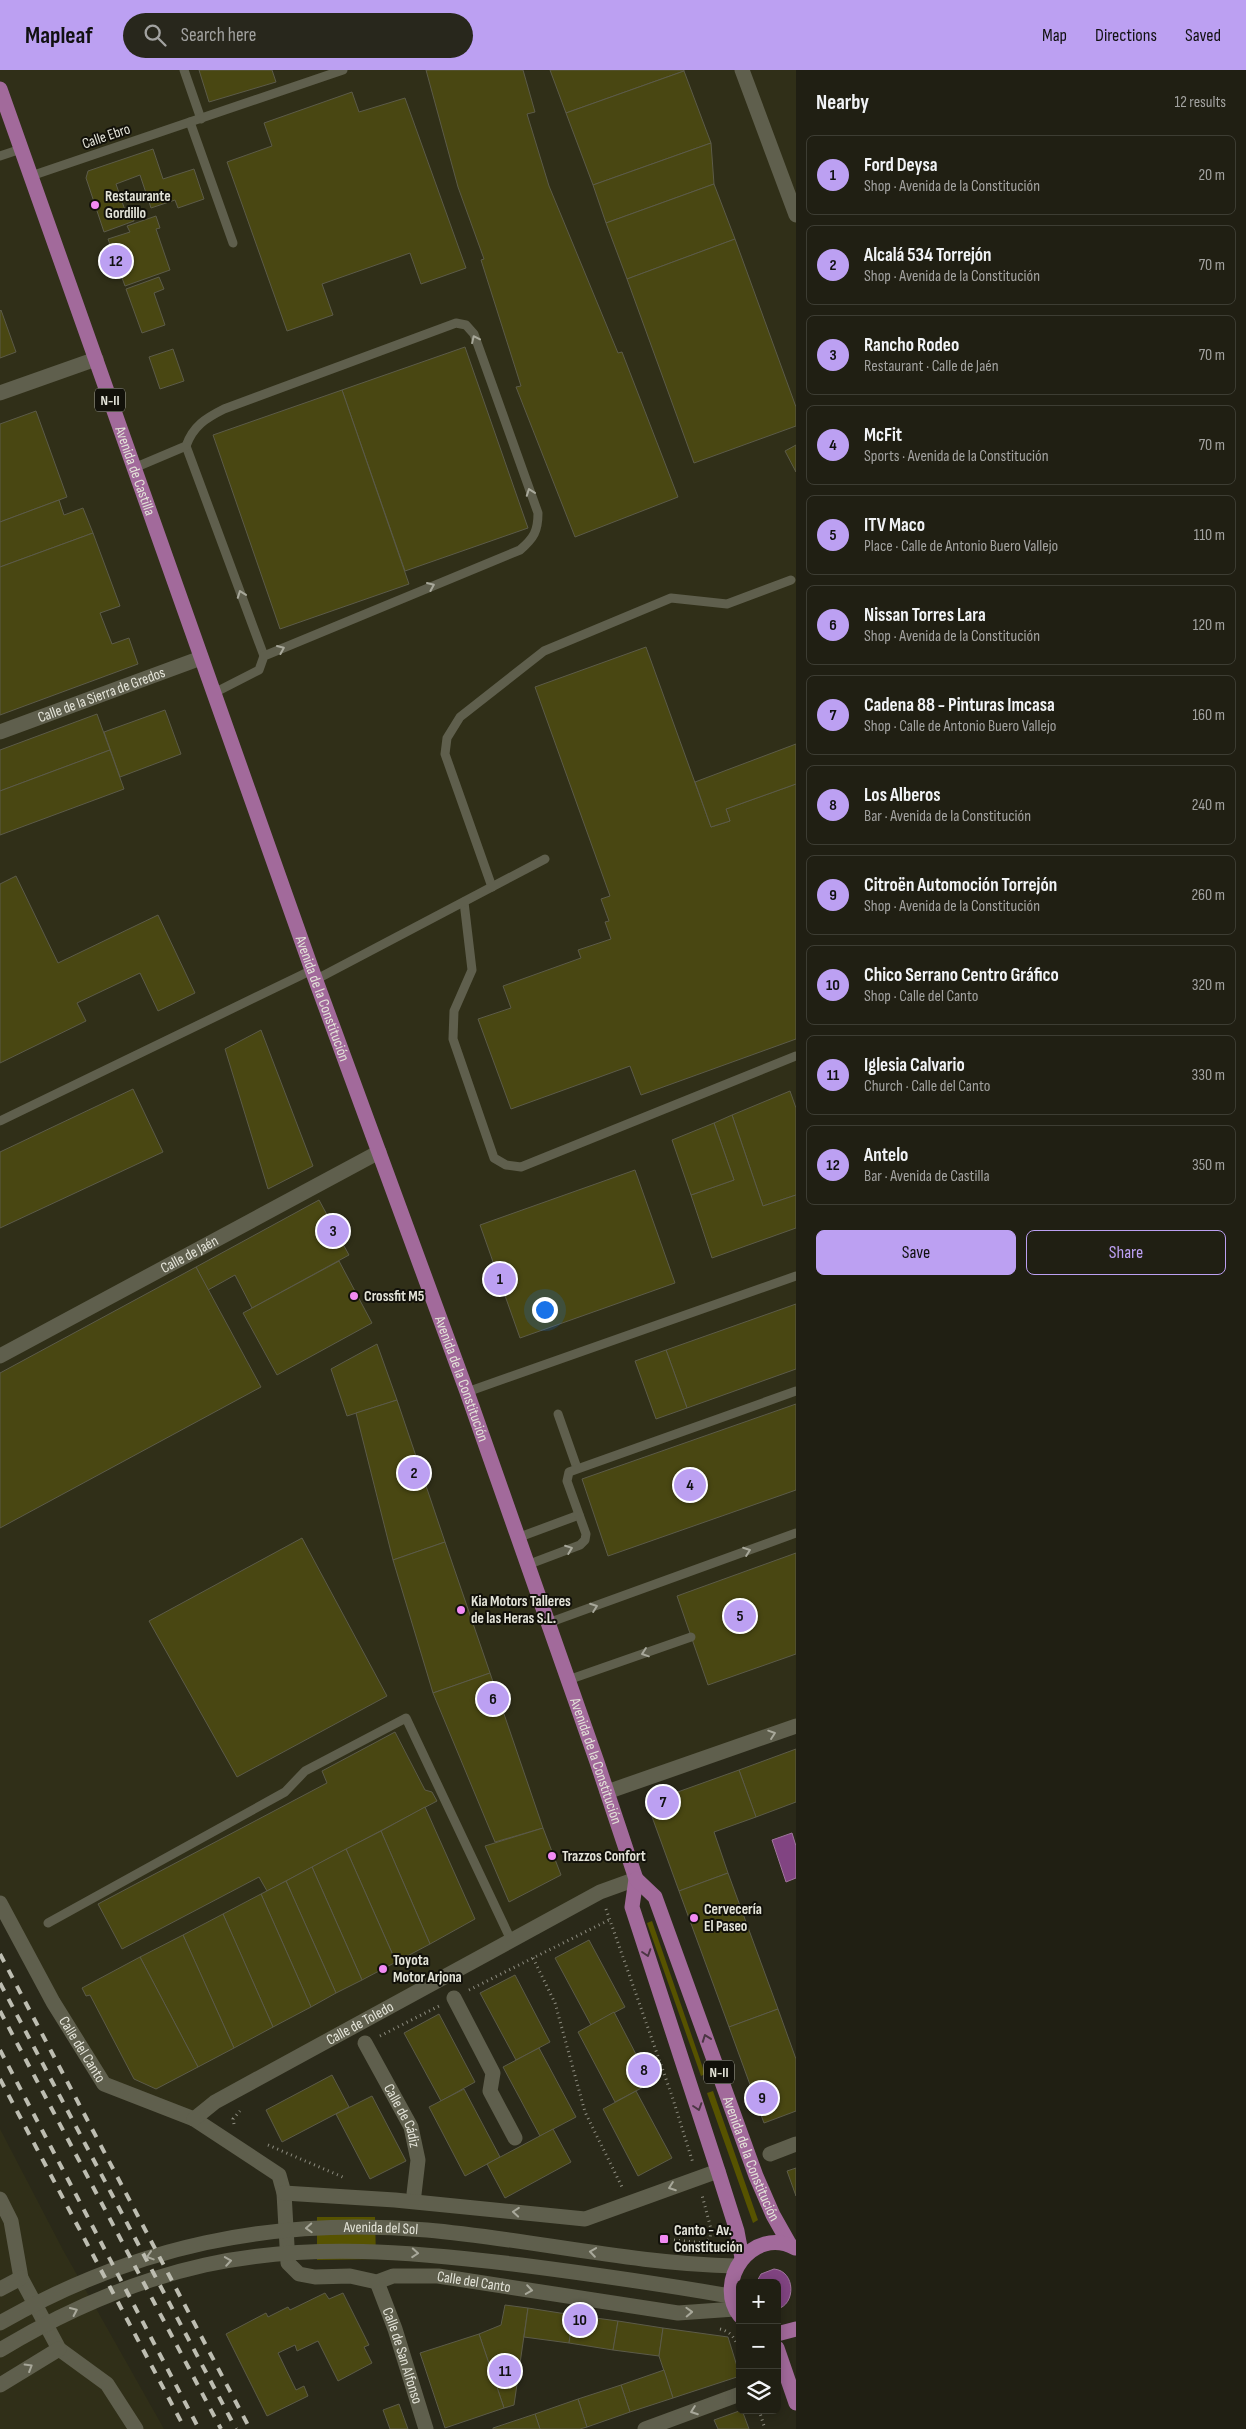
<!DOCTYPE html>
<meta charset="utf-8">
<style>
:root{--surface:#201f13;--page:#28271c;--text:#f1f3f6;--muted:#a2a2a0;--line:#3d3d33;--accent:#bca0f2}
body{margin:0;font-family:"Sofia Sans Condensed",sans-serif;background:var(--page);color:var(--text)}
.controls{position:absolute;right:15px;bottom:15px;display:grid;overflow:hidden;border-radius:8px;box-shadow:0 2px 12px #0003}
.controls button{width:45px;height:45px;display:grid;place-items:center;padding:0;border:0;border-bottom:1px solid var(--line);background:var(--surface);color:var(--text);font:25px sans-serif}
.you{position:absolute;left:544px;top:1239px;width:18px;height:18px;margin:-12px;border:4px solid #fff;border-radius:50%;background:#1a73e8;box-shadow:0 0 0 8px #1a73e833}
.badge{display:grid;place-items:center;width:32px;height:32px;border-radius:50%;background:var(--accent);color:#111;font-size:16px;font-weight:700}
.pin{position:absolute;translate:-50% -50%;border:2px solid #fff;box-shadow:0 1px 5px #0006}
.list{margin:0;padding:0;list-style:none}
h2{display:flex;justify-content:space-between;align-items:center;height:65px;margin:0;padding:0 20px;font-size:21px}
h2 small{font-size:16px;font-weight:400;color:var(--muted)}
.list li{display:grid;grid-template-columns:32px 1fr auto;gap:15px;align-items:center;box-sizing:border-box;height:80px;margin:0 10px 10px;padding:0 10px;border:1px solid var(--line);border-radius:8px}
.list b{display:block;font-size:19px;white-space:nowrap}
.list p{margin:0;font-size:16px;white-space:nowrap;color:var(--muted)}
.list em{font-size:16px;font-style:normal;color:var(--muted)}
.actions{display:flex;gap:10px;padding:15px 20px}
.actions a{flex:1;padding:11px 0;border:1px solid var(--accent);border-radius:8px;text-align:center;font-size:18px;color:var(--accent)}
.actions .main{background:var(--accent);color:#111}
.icon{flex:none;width:28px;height:28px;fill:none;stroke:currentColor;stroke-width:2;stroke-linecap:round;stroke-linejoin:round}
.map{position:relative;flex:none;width:796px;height:2359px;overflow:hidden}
header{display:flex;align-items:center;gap:30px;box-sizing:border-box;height:70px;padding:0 25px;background:var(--accent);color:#111}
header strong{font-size:24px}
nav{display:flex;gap:28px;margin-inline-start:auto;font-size:18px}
.search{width:350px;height:45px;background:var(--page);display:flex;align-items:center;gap:12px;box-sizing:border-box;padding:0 18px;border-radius:28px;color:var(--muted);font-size:19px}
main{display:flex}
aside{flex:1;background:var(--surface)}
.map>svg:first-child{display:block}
.built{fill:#302f18}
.green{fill:#575300}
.water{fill:#814482;stroke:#9f749c}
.building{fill:#494712;stroke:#5c5b49}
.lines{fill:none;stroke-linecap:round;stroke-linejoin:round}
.path{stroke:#8e8d80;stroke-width:3;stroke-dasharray:1 4;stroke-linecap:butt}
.lane{stroke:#5f5f4d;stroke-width:9}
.street{stroke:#5f5f4d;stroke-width:15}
.secondary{stroke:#5f5f4d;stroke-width:15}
.primary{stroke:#a26a9b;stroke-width:15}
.rail{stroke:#bdbdb1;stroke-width:4;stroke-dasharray:9 9;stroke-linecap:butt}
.oneway{stroke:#a8a89a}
.oneway2{stroke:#4c3544}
.poi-dot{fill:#f28af3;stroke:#12110a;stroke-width:2}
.labels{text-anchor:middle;stroke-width:4;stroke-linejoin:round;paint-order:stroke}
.shield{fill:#12110a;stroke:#a5a59b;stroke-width:1}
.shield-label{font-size:14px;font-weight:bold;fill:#e4e4d9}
.street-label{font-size:15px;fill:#e4e4d9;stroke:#12110a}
.poi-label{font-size:15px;font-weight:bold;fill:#e4e4d9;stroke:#12110a;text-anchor:start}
</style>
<header>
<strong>Mapleaf</strong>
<div class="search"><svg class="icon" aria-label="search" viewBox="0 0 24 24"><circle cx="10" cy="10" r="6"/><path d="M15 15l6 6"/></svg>Search here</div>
<nav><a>Map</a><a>Directions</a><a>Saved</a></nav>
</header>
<main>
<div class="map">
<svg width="796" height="2359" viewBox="0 0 796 2359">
<rect width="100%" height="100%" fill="#2a2919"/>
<g class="built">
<path d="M0,0H796V1656L608,1722L636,1809L194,2049L104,2014L0,1833Z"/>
<path d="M0,2059L63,2180L164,2359H0Z"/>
</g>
<g class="green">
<path d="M652,1851L705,2004L701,2006L647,1853Z"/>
<path d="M713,2021L758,2150L753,2153L707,2023Z"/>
<path d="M317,2147H375L376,2189L317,2190Z"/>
</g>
<g class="water">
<path d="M792,1763L796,1776V1808L786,1812L772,1770Z"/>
<path d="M774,2199C796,2201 796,2235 777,2239V2213H756L761,2204Z"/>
</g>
<g class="building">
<path d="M199,0H272L276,12L209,32Z"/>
<path d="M426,0H523L535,42L527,44L549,116L618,283L622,282L678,427L575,467L516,317L521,316L481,190L484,189L458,117Z"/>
<path d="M550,0H684V1L566,43Z"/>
<path d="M684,1L711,73L593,115L566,43Z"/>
<path d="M352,22L359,42L405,28L466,198L421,214L410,183L322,214L333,245L287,261L227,92L272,76L264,53Z"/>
<path d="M711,73L714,114L606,153L593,115Z"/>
<path d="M153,79L163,109L194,99L204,129L178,138L175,130L151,138L140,105L116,114L127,146L132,144L134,151L104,162L86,108L88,101Z"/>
<path d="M714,114L735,169L627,209L606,153Z"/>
<path d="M156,146L160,158L156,159L170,200L125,216L108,169L130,162L127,156Z"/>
<path d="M735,169L796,337V356L694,393L627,209Z"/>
<path d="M159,207L164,219L154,223L165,255L142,263L126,219Z"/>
<path d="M1,240L16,282L0,288V241Z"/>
<path d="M465,277L528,458L405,501L342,320Z"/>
<path d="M173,279L184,311L160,319L149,287Z"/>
<path d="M342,320L409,514L280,559L213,365Z"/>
<path d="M36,341L67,427L0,452V354Z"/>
<path d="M796,375V402L785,381Z"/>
<path d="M59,430L64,445L83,438L93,463L0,497V452Z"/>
<path d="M93,463L120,536L100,543L112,574L129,568L138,594L0,645V497Z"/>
<path d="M646,577L711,757L730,751L726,739L796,714V969L641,1025L630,996L511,1039L478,949L511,938L503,916L581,888L578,880L611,869L605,852L609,851L601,829L610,826L535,617Z"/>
<path d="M165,640L181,684L120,707L104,662Z"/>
<path d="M97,644L110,680L0,721V680Z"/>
<path d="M796,674V714L726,739L730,751L711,757L695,712Z"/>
<path d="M110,680L124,719L0,765V721Z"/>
<path d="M16,806L58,893L158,845L195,923L158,941L140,903L77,933L86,951L0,993V814Z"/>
<path d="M261,960L313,1096L268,1119L225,979Z"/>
<path d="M133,1019L163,1082L0,1158V1082Z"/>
<path d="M790,1021L796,1038V1125L763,1136L732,1045Z"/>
<path d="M732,1045L763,1136L796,1125V1158L712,1188L691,1125L734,1110L714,1053Z"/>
<path d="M714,1053L734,1110L691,1125L672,1070Z"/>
<path d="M635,1100L675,1213L520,1268L480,1155Z"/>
<path d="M319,1130L349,1185L252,1238L235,1205L208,1220L196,1197Z"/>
<path d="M339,1191L372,1253L277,1305L243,1243Z"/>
<path d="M196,1197L261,1317L0,1458V1303Z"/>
<path d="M796,1234V1299L687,1338L666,1280Z"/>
<path d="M377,1274L397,1330L347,1346L331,1299Z"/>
<path d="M666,1280L687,1338L656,1349L635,1291Z"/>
<path d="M397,1330L445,1472L393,1490L356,1343Z"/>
<path d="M796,1334V1420L608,1486L582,1409Z"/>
<path d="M302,1468L387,1626L237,1707L149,1551Z"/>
<path d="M445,1472L490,1603L433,1623L393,1490Z"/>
<path d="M796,1483V1584L708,1615L677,1526Z"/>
<path d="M490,1603L543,1758L495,1772L433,1623Z"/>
<path d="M395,1662L425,1720L432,1722L437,1731L267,1821L259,1807L122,1879L98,1834L327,1713L322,1701Z"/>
<path d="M796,1679V1732L756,1747L739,1700Z"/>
<path d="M739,1700L756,1747L714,1762L728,1803L679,1821L647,1733Z"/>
<path d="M425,1737L475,1849L430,1874L381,1761Z"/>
<path d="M543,1758L561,1805L509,1832L485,1776Z"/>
<path d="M381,1761L430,1874L396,1892L346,1779Z"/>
<path d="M346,1779L396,1892L362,1910L312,1797Z"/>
<path d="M312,1797L362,1910L336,1923L286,1811Z"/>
<path d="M728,1803L778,1939L729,1957L679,1821Z"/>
<path d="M286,1811L336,1923L311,1937L261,1824Z"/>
<path d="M261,1824L311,1937L273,1957L223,1844Z"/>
<path d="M223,1844L273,1957L234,1978L183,1865Z"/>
<path d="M183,1865L234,1978L198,1997L140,1887Z"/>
<path d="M589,1870L625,1937L591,1955L555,1888Z"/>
<path d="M140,1887L198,1997L156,2019L134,2009L90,1925L86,1926L82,1918Z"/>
<path d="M515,1905L550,1972L516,1990L480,1923Z"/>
<path d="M778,1939L796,1989V2041L764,2053L729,1957Z"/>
<path d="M614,1942L651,2013L615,2032L578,1962Z"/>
<path d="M439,1944L475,2012L441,2031L404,1963Z"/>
<path d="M539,1978L576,2047L540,2066L503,1997Z"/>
<path d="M332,2005L349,2037L282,2072L266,2040Z"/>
<path d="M464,2019L500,2087L465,2106L429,2037Z"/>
<path d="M636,2021L672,2088L638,2106L603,2039Z"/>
<path d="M372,2026L406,2091L370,2109L336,2044Z"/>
<path d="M553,2059L571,2092L505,2128L487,2094Z"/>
<path d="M796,2098V2126L787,2101Z"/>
<path d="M325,2223L329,2229L343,2223L369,2275L364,2277L372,2293L338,2311L318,2271L297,2281L295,2275L278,2283L296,2320L304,2316L308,2326L267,2346L226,2264L266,2243L268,2247L288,2237L290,2240Z"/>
<path d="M505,2235L528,2238L514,2335L504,2338L479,2264L501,2255Z"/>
<path d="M528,2238L573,2245L569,2273L524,2267Z"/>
<path d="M573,2245L618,2251L613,2280L569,2273Z"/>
<path d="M618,2251L663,2258L659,2286L613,2280Z"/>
<path d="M663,2258L728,2267L740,2306L673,2328L659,2286Z"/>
<path d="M479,2264L504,2338L445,2358L420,2283Z"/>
<path d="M664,2300L673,2328L630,2342L621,2315Z"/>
<path d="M621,2315L630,2342L587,2357L578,2329Z"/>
<path d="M578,2329L587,2357L580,2359H540L535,2344Z"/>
<path d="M399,2334L408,2359H390L383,2340Z"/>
<path d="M742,2340L749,2359H718L714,2350Z"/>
<path d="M535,2344L540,2359H493V2358Z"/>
</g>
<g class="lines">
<g class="path">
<path d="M606,1839L672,2026L693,2093"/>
<path d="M533,1888L555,1933L585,2042L622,2117"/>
<path d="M469,1920L609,1850"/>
<path d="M380,1966L439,1936"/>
<path d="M234,2054L233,2049L240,2041"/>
<path d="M268,2075L345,2108"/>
<path d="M664,2169L704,2173L710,2169L711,2159L702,2125"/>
<path d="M720,2259C733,2262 736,2271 740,2282"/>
<path d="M759,2340L765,2359"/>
</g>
<g class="lane">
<path d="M184,0L201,49"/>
<path d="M190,52L233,173"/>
<path d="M0,86L21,79"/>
<path d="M31,106L343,0"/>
<path d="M186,376L264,586"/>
<path d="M134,398L186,376C193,356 206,348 224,339L456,253L466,255L474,264L538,443C538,461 534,468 520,480L264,586L259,600L214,623"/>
<path d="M492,817L445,684L447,668L460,647L544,581L671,528L727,534L791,510"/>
<path d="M464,832L472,900L454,941L453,969L494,1088L506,1095L521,1097L796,986"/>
<path d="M315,910L545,789"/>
<path d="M0,1051L312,900"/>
<path d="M467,1322L796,1206"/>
<path d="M558,1344L577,1398"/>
<path d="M517,1468L579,1445"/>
<path d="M527,1495L580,1475L585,1470L586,1464L567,1411L569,1402L796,1321"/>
<path d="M548,1553L796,1463"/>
<path d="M568,1610L691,1567"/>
<path d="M48,1853L285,1722L305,1701L406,1648L511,1870"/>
</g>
<g class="street">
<path d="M0,323L96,289"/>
<path id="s1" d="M0,662L201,588"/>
<path id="s2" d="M0,1286L379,1082"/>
<path d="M607,1722L796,1656"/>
<path id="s3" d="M0,1833L53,1932L104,2014L194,2049L279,2105L284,2123L288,2193L299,2204L315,2207L350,2206L377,2212L393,2206H438L678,2243L735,2239"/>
<path d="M454,1928L493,2003L490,2021L515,2068"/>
<path id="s4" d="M365,1973L411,2057L418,2090L414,2124"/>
<path id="s5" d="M194,2049L215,2032L600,1822L636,1809"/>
<path d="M770,2084L796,2074"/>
<path d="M284,2123L395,2130L585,2149L718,2101"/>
<path d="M0,2129L11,2151L21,2208L59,2279L107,2314L136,2359"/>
<path id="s6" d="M377,2212L395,2259L426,2359"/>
<path d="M0,2219L21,2208"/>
<path d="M0,2315L59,2279"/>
<path d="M645,2359L740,2324"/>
</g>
<g class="secondary">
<path d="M742,0L796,145"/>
<path id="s7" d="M0,2253C134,2176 272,2147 427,2160C530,2169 632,2194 736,2196"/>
<path d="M0,2280C63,2242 133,2211 205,2195C310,2172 415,2182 521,2195C591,2204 661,2214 730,2226"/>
</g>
<g class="primary">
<path id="s8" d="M0,19L312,900L467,1322L597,1692L636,1809L632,1837L718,2101L737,2161L742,2188"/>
<path id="s9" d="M636,1809L655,1827L756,2106L773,2145L790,2175"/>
<path d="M740,2246C713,2211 753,2155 795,2178"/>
<path d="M777,2264L796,2259"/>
<path d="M777,2278L796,2333"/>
</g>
<g class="rail">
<path d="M0,1884L250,2359"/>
<path d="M0,1913L236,2359"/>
<path d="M0,1941L221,2359"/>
<path d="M0,1980L199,2359"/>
<path d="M0,2009L185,2359"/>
</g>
</g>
<defs><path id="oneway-chevron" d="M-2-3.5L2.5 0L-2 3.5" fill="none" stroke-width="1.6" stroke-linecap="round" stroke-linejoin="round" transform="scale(1.25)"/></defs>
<g class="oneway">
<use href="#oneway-chevron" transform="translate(475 269) rotate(-115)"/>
<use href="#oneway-chevron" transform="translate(530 422) rotate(-110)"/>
<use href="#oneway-chevron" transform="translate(431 516) rotate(-23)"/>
<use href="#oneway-chevron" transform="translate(241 524) rotate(-110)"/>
<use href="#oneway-chevron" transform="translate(281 579) rotate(-23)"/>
<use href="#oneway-chevron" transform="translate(569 1479) rotate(-21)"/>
<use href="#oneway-chevron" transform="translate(747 1481) rotate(-20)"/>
<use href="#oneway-chevron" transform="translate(594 1537) rotate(-20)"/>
<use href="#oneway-chevron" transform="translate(645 1583) rotate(161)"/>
<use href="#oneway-chevron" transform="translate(772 1664) rotate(-19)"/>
<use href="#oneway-chevron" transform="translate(672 2117) rotate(160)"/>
<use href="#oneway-chevron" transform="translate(516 2142) rotate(-175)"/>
<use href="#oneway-chevron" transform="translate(309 2158) rotate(177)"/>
<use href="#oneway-chevron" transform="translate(593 2182) rotate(-172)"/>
<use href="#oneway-chevron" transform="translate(415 2183) rotate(4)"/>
<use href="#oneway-chevron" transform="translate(150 2186) rotate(162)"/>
<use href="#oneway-chevron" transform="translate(228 2191) rotate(-9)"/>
<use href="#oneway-chevron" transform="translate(529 2220) rotate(9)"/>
<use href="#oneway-chevron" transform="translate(74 2241) rotate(-25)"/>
<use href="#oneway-chevron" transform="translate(689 2242) rotate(-2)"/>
<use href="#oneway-chevron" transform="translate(29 2297) rotate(-31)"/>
<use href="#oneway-chevron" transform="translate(694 2341) rotate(160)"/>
</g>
<g class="oneway2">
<use href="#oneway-chevron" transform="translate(647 1883) rotate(72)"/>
<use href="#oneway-chevron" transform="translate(706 1968) rotate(-110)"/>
<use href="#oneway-chevron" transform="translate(698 2037) rotate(72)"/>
</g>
<g class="poi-dot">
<circle cx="95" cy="135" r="5"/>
<circle cx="354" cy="1226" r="5"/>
<circle cx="461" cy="1540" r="5"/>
<circle cx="552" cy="1786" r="5"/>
<circle cx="694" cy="1848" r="5"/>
<circle cx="383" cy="1899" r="5"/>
<rect x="659" y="2164" width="10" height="10" rx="2.5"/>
</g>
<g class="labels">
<g class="shield">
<rect x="95" y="318.5" width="30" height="23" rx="4"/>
<rect x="704" y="1990.5" width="30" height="23" rx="4"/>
</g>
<g class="shield-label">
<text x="110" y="335">N-II</text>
<text x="719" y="2007">N-II</text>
</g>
<g class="street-label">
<text transform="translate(106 66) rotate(-19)" y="5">Calle Ebro</text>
<text dy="5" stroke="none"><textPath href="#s8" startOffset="405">Avenida de Castilla</textPath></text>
<text dy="5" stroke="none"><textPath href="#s1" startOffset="108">Calle de la Sierra de Gredos</textPath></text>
<text dy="5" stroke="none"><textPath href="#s8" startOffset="965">Avenida de la Constitución</textPath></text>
<text dy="5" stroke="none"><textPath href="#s2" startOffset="215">Calle de Jaén</textPath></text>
<text dy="5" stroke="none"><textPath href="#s8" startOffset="1370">Avenida de la Constitución</textPath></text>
<text dy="5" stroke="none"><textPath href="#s8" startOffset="1775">Avenida de la Constitución</textPath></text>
<text dy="5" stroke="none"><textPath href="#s5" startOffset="192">Calle de Toledo</textPath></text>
<text dy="5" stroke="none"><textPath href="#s3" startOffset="168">Calle del Canto</textPath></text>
<text dy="5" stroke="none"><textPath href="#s4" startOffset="82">Calle de Cádiz</textPath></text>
<text dy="5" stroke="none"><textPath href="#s9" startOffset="305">Avenida de la Constitución</textPath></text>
<text dy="5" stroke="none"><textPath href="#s7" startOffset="398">Avenida del Sol</textPath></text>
<text dy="5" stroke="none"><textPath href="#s3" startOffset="689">Calle del Canto</textPath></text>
<text dy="5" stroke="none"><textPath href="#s6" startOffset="78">Calle de San Alfonso</textPath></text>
</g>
<g class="poi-label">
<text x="105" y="131">Restaurante<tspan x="105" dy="17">Gordillo</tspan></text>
<text x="364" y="1231">Crossfit M5</text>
<text x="471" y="1536">Kia Motors Talleres<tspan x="471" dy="17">de las Heras S.L.</tspan></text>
<text x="562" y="1791">Trazzos Confort</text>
<text x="704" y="1844">Cervecería<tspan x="704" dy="17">El Paseo</tspan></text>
<text x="393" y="1895">Toyota<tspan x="393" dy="17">Motor Arjona</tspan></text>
<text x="674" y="2165">Canto - Av.<tspan x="674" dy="17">Constitución</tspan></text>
</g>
</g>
</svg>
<div class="controls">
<button>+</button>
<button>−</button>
<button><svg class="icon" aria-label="layers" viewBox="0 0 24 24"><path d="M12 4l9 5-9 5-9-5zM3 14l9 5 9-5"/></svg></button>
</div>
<div class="you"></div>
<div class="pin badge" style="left:500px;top:1209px">1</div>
<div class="pin badge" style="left:414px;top:1403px">2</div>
<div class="pin badge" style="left:333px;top:1161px">3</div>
<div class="pin badge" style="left:690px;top:1415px">4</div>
<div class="pin badge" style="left:740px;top:1546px">5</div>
<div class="pin badge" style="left:493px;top:1629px">6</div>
<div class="pin badge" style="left:663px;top:1732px">7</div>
<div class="pin badge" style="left:644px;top:2000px">8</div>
<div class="pin badge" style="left:762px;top:2028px">9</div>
<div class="pin badge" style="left:580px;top:2250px">10</div>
<div class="pin badge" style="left:505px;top:2301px">11</div>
<div class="pin badge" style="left:116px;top:191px">12</div>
</div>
<aside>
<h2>Nearby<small>12 results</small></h2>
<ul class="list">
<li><span class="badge">1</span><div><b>Ford Deysa</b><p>Shop · Avenida de la Constitución</p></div><em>20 m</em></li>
<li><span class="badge">2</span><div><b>Alcalá 534 Torrejón</b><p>Shop · Avenida de la Constitución</p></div><em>70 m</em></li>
<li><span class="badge">3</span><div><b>Rancho Rodeo</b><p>Restaurant · Calle de Jaén</p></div><em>70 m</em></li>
<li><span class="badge">4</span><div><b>McFit</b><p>Sports · Avenida de la Constitución</p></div><em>70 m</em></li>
<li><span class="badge">5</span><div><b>ITV Maco</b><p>Place · Calle de Antonio Buero Vallejo</p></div><em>110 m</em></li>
<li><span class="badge">6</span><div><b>Nissan Torres Lara</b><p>Shop · Avenida de la Constitución</p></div><em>120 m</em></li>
<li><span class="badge">7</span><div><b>Cadena 88 - Pinturas Imcasa</b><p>Shop · Calle de Antonio Buero Vallejo</p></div><em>160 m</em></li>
<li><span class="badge">8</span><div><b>Los Alberos</b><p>Bar · Avenida de la Constitución</p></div><em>240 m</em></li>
<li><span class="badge">9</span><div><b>Citroën Automoción Torrejón</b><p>Shop · Avenida de la Constitución</p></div><em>260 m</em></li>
<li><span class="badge">10</span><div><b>Chico Serrano Centro Gráfico</b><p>Shop · Calle del Canto</p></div><em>320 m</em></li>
<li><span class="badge">11</span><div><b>Iglesia Calvario</b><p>Church · Calle del Canto</p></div><em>330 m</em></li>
<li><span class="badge">12</span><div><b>Antelo</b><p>Bar · Avenida de Castilla</p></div><em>350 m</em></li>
</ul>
<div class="actions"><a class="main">Save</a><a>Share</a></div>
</aside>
</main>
